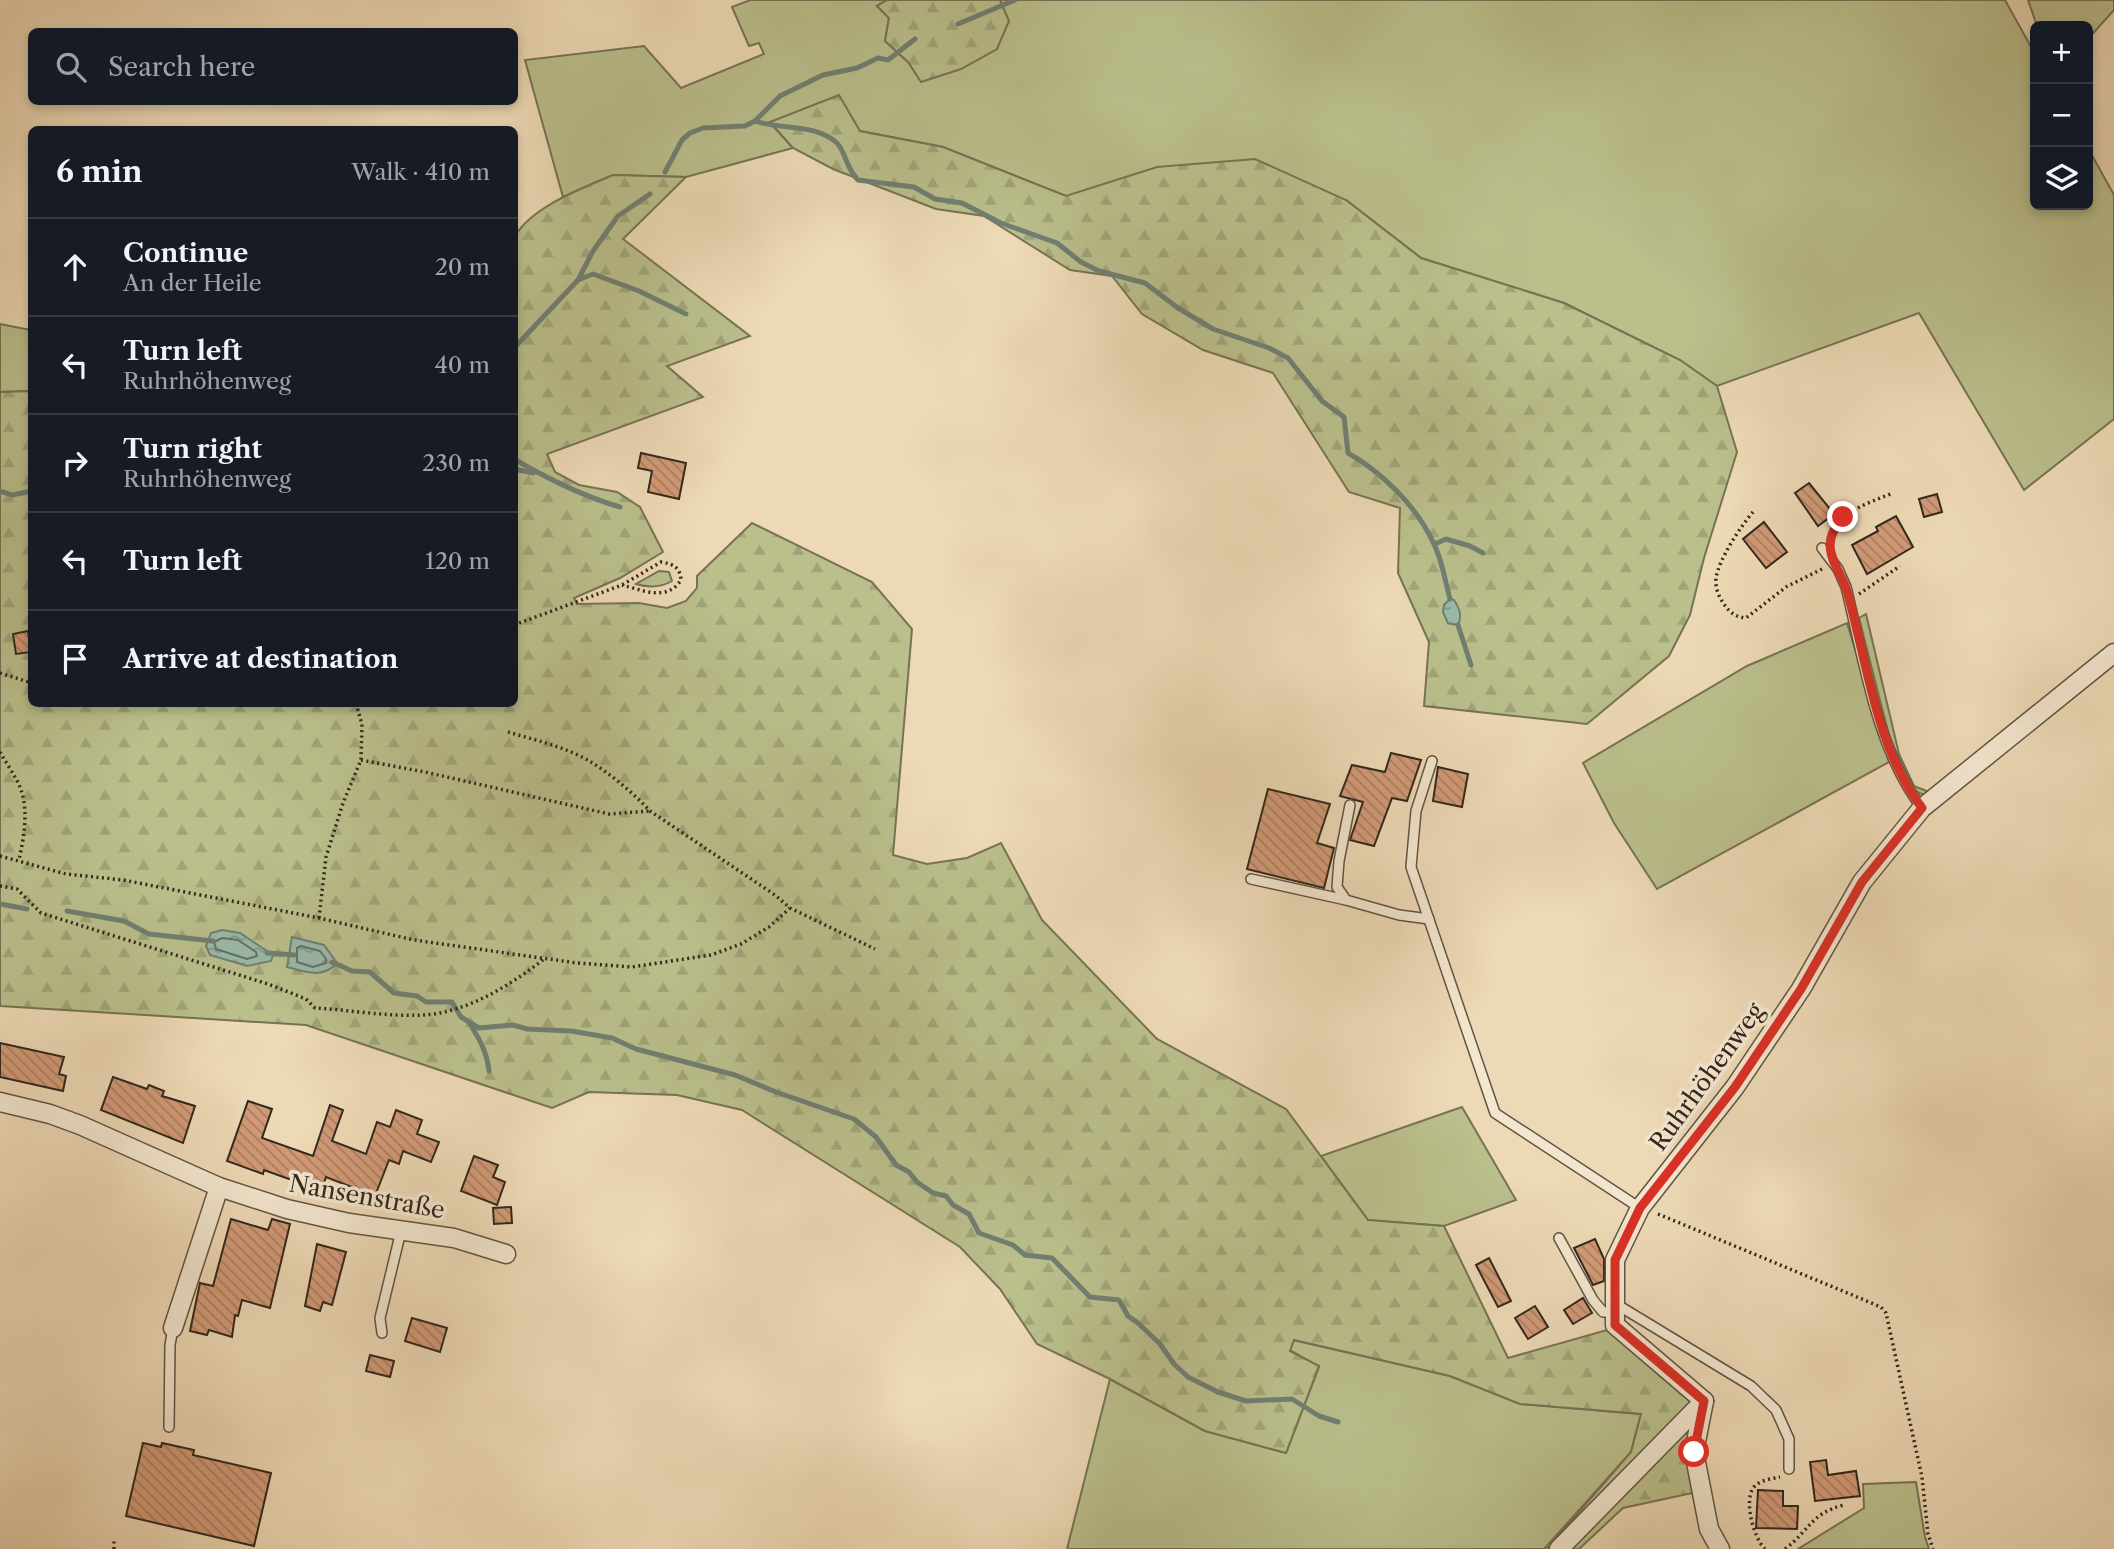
<!DOCTYPE html>
<meta charset="utf-8">
<style>
:root{--surface:#171b24;--page:#242831;--text:#f1f3f6;--muted:#9ea1a6;--line:#363941}
body{margin:0;font-family:"Libre Caslon Text",serif;background:var(--page);color:var(--text)}
.controls{position:absolute;right:21px;top:21px;display:grid;overflow:hidden;border-radius:10px;box-shadow:0 4px 10px #0003}
.controls button{width:63px;height:63px;display:grid;place-items:center;padding:0;border:0;border-bottom:2px solid var(--line);background:var(--surface);color:var(--text);font:35px sans-serif}
.stop{position:absolute;width:21px;height:21px;margin:-16px;border:5px solid #d93025;border-radius:50%;background:#fff}
.stop.end{background:#d93025;border-color:#fff;box-shadow:0 2px 7px #0008}
.list{margin:0;padding:0;list-style:none}
h2{display:flex;justify-content:space-between;align-items:center;height:91px;margin:0;padding:0 28px;font-size:30px}
h2 small{font-size:23px;font-weight:400;color:var(--muted)}
.list li{display:grid;grid-template-columns:46px 1fr auto;gap:21px;align-items:center;box-sizing:border-box;height:98px;padding:0 28px;border-top:2px solid var(--line)}
.list b{display:block;font-size:26px;white-space:nowrap}
.list p{margin:0;font-size:23px;white-space:nowrap;color:var(--muted)}
.list em{font-size:23px;font-style:normal;color:var(--muted)}
.icon{flex:none;width:38px;height:38px;fill:none;stroke:currentColor;stroke-width:2;stroke-linecap:round;stroke-linejoin:round}
.map{position:relative;flex:none;width:2114px;height:1549px;overflow:hidden}
.search{position:absolute;background:var(--surface);box-shadow:0 4px 10px #0003;left:28px;top:28px;width:490px;height:77px;display:flex;align-items:center;gap:18px;box-sizing:border-box;padding:0 24px;border-radius:10px;color:var(--muted);font-size:26px}
.panel{position:absolute;background:var(--surface);box-shadow:0 4px 10px #0003;left:28px;top:126px;width:490px;height:581px;border-radius:10px}
.map>svg:first-child{display:block}
.green{fill:#babf8c;stroke:#767354;stroke-width:2}
.forest{fill:url(#forest-firs);stroke:#767354;stroke-width:2}
.water{fill:url(#water-ripples);stroke:#707f72;stroke-width:2}
.lines{fill:none;stroke-linecap:round;stroke-linejoin:round}
.shore{stroke:#667064;stroke-width:2}
.stream{stroke:#707f72;stroke-width:5}
.building{fill:url(#building-back-hatch);stroke:#32271d;stroke-width:2}
.lane-casing{stroke:#615443;stroke-width:12}
.street-casing{stroke:#615443;stroke-width:21}
.path{stroke:#32271d;stroke-width:3.5;stroke-dasharray:2 3.5;stroke-linecap:butt}
.lane{stroke:#f3e6cf;stroke-width:9}
.street{stroke:#f3e6cf;stroke-width:18}
.route{stroke:#d93025;stroke-width:9}
.labels{text-anchor:middle;stroke-width:7;stroke-linejoin:round;paint-order:stroke}
.street-label{font-size:24px;fill:#32271d;stroke:#f3e6cf}
</style>
<div class="map">
<svg width="2114" height="1549" viewBox="0 0 2114 1549">
<defs>
<pattern id="forest-firs" width="22" height="20" patternUnits="userSpaceOnUse" patternTransform="scale(1.75)"><rect width="22" height="20" fill="#babf8c"/><path d="M5 1l3.5 6h-7zM16 11l3.5 6h-7z" fill="#a0a478"/></pattern>
<pattern id="water-ripples" width="26" height="14" patternUnits="userSpaceOnUse" patternTransform="scale(1.75)"><rect width="26" height="14" fill="#99baab"/><path d="M2 4q2-2 4 0t4 0M15 11q2-2 4 0t4 0" fill="none" stroke="#7d978b"/></pattern>
<pattern id="building-back-hatch" width="6" height="6" patternUnits="userSpaceOnUse" patternTransform="scale(1.75)"><rect width="6" height="6" fill="#d29a77"/><path d="M-1 5l2 2M0 0l6 6M5-1l2 2" fill="none" stroke="#ab7e61"/></pattern>
</defs>
<rect width="100%" height="100%" fill="#edd9b5"/>
<filter id="stains"><feTurbulence type="fractalNoise" baseFrequency=".00286" numOctaves="4"/><feColorMatrix values="0 0 0 0 .2 0 0 0 0 .09 0 0 0 0 .02 0 0 0 .5 -.17"/></filter>
<radialGradient id="worn" r=".72"><stop offset=".6" stop-color="#630" stop-opacity="0"/><stop offset="1" stop-color="#630" stop-opacity=".3"/></radialGradient>
<g class="green">
<path d="M750,0H887L877,6L889,18L885,41L908,62L1009,22L1000,0H2005L2035,54V205H2088V148L2114,195V419L2024,490L1919,313L1717,386L1680,360L1564,303L1421,258L1346,200L1066,196L943,147L860,131L770,123L793,148L686,177L613,175L563,197L525,60L644,46L681,88L764,54L759,43L749,46L732,7Z"/>
<path d="M2028,0H2114V10L2088,39V26H2037Z"/>
<path d="M0,324L31,330V391L0,392Z"/>
<path d="M659,571L669,572L672,581C660,588 649,588 636,584Z"/>
<path d="M1866,614L1899,754L1914,786L1929,792L1924,795L1915,791L1894,755L1859,618Z"/>
<path d="M1847,623L1889,762L1657,889L1614,823L1583,763L1747,666Z"/>
<path d="M1462,1107L1516,1200L1444,1226L1368,1220L1321,1156Z"/>
<path d="M1293,1340L1450,1376L1520,1404L1641,1414L1631,1452L1544,1549H1067L1110,1379L1205,1431L1286,1453L1319,1367L1290,1350Z"/>
<path d="M1916,1482L1925,1537L1929,1549H1798L1864,1508L1863,1484Z"/>
</g>
<g class="forest">
<path d="M887,0H1000L1009,21L997,49L961,69L921,82L908,62L885,41L889,18L877,6Z"/>
<path d="M839,95L860,131L943,147L1066,196L1157,167L1255,159L1346,200L1421,258L1564,303L1680,360L1717,386L1737,452L1704,558L1690,615L1669,656L1587,724L1424,706L1429,642L1398,573L1400,508L1349,492L1273,373L1203,350L1142,314L1112,276L1070,270L984,216L936,209L833,169L793,148L770,122Z"/>
<path d="M613,175L686,177L623,239L750,336L667,366L703,397L547,454L555,472L579,485L617,492L640,507L663,552L620,578L574,598L577,604L639,603L667,608L686,601L697,588V576L752,523L872,582L912,629L893,855L927,864L967,858L1001,843L1042,920L1157,1039L1286,1109L1368,1220L1444,1226L1508,1358L1614,1328L1700,1400L1697,1492L1623,1508L1579,1549H1547L1631,1452L1641,1414L1520,1404L1450,1376L1294,1340L1290,1351L1319,1366L1286,1453L1205,1431L1110,1379L1037,1344L1000,1289L960,1247L742,1110L677,1095L589,1092L552,1108L306,1025L0,1006V392L31,391L32,704H514L515,236C533,206 581,189 613,175Z"/>
</g>
<g class="water">
<path d="M1450,599L1454,600C1460,609 1462,616 1458,625L1448,623L1443,612L1444,605Z"/>
<path d="M222,930L240,933L273,955L271,961L247,966L210,955L206,946L211,933Z"/>
<path d="M292,937L324,945L337,963C323,979 306,972 287,967Z"/>
</g>
<g class="lines">
<g class="shore">
<path d="M222,938L238,940L256,952L257,956L247,959L216,949L214,942Z"/>
<path d="M301,946L320,951L326,959V963L313,967L297,962V948Z"/>
</g>
<g class="stream">
<path d="M958,24L1015,0"/>
<path d="M755,121C781,130 813,123 836,142C846,151 845,167 858,180L914,187L935,199L962,203L1001,223L1057,243L1081,262L1099,271L1145,283L1178,308L1213,329L1269,348L1288,358L1322,401L1344,417L1348,453C1383,473 1416,506 1433,542C1442,559 1445,581 1450,599"/>
<path d="M665,172L682,140L690,133L703,128L745,126L755,121L780,96L823,75L857,68L878,58L888,60L915,39"/>
<path d="M578,280L593,274L639,291L686,314"/>
<path d="M514,348L578,280L593,251L618,216L650,194"/>
<path d="M514,459C548,479 582,496 620,507"/>
<path d="M514,469L533,473"/>
<path d="M0,491L12,495L32,491"/>
<path d="M1435,544L1446,539L1470,546L1483,553"/>
<path d="M1458,625L1471,665"/>
<path d="M0,904L27,909"/>
<path d="M67,911L124,921L149,934L213,941"/>
<path d="M267,953L295,955"/>
<path d="M332,962L352,971L370,972L394,993L417,996L426,1002H452L461,1017L479,1028L513,1025L527,1029L571,1031L612,1038L636,1049L735,1075L776,1092L854,1119L876,1137L896,1165L909,1172L917,1182L933,1193L946,1196L953,1205L969,1214L979,1233L1013,1245L1025,1255L1052,1258L1090,1297L1119,1300L1128,1316L1138,1323L1160,1344L1174,1364L1188,1377L1218,1392L1246,1401L1292,1399L1319,1416L1338,1422"/>
<path d="M470,1024C480,1040 487,1052 489,1071"/>
</g>
</g>
<g class="building">
<path d="M641,453L686,463L679,499L648,492L652,471L638,468Z"/>
<path d="M1809,483L1834,514L1818,526L1795,493Z"/>
<path d="M1937,494L1942,512L1924,517L1919,499Z"/>
<path d="M1896,516L1913,547L1867,574L1852,545L1878,531L1876,527Z"/>
<path d="M1764,522L1787,552L1766,568L1743,539Z"/>
<path d="M28,631L31,652L16,654L13,634Z"/>
<path d="M1391,753L1421,760L1407,801L1392,798L1374,846L1350,840L1363,802L1340,796L1352,765L1385,772Z"/>
<path d="M1438,767L1468,774L1462,807L1433,801Z"/>
<path d="M1268,789L1330,804L1317,843L1334,848L1324,888L1247,869Z"/>
<path d="M0,1043L64,1057L59,1074L66,1076L63,1091L0,1077Z"/>
<path d="M113,1077L147,1089L149,1085L164,1091L162,1096L195,1106L183,1143L101,1110Z"/>
<path d="M248,1101L272,1109L262,1138L313,1156L330,1105L343,1110L332,1141L366,1154L377,1122L390,1127L396,1110L422,1120L417,1134L439,1142L431,1162L403,1151L399,1164L389,1160L375,1196L326,1177L323,1186L305,1180L303,1184L264,1170L263,1174L227,1161Z"/>
<path d="M474,1156L498,1165L493,1177L505,1182L497,1205L461,1191Z"/>
<path d="M511,1207L512,1223L494,1224L493,1208Z"/>
<path d="M231,1219L268,1230L272,1219L290,1224L270,1308L242,1300L238,1316L235,1315L232,1337L209,1330L207,1335L190,1331L200,1283L213,1286Z"/>
<path d="M1595,1239L1604,1259V1281L1593,1285L1574,1248Z"/>
<path d="M317,1244L346,1252L332,1305L323,1302L320,1311L305,1306Z"/>
<path d="M1489,1258L1511,1301L1498,1307L1476,1265Z"/>
<path d="M1583,1298L1592,1313L1573,1324L1564,1310Z"/>
<path d="M1535,1306L1548,1327L1528,1339L1515,1318Z"/>
<path d="M412,1318L447,1328L440,1352L405,1341Z"/>
<path d="M370,1355L394,1361L390,1377L366,1371Z"/>
<path d="M143,1443L161,1447L162,1443L194,1450L193,1455L271,1473L254,1546L126,1516Z"/>
<path d="M1826,1460L1828,1475L1856,1471L1860,1496L1815,1501L1810,1462Z"/>
<path d="M1758,1490L1783,1491V1506H1798L1797,1529L1756,1528Z"/>
</g>
<g class="lines">
<defs>
<g id="lane">
<path d="M1822,548L1838,569L1846,587C1864,660 1876,748 1922,808"/>
<path d="M1432,761L1416,811L1411,867L1495,1113L1640,1208"/>
<path d="M1350,805L1339,861L1337,887L1346,900L1399,915L1429,919"/>
<path d="M1251,879L1346,900"/>
<path d="M1559,1238L1593,1300L1603,1312H1615"/>
<path d="M1616,1304L1751,1386L1776,1410L1789,1439V1469"/>
<path d="M382,1333L380,1318L401,1231"/>
<path d="M169,1427L170,1345L173,1328"/>
</g>
<g id="street">
<path d="M0,1102L50,1114L80,1125L219,1187L287,1209L349,1223L454,1238L506,1254"/>
<path d="M173,1328L219,1187"/>
<path d="M1704,1401L1615,1325V1260L1640,1208L1735,1087L1801,989L1862,882L1922,808L2114,653"/>
<path d="M1704,1401L1694,1452L1709,1529L1720,1549"/>
<path d="M1559,1549L1704,1401"/>
</g>
</defs>
<use href="#lane" class="lane-casing"/>
<use href="#street" class="street-casing"/>
<g class="path">
<path d="M1753,512C1741,526 1718,560 1716,579C1715,588 1719,597 1724,604C1730,613 1736,617 1746,618L1786,587L1822,569"/>
<path d="M1831,541C1839,511 1866,504 1893,493"/>
<path d="M1859,594L1900,566"/>
<path d="M514,625L622,585L661,562C673,564 680,567 681,580C667,602 642,590 622,585"/>
<path d="M0,673L32,683"/>
<path d="M274,704H313"/>
<path d="M508,732C535,740 566,747 591,762C612,775 633,793 650,811L775,895L790,908L875,949"/>
<path d="M0,752C6,763 15,775 20,787C29,810 24,837 19,860"/>
<path d="M361,760L425,772L609,814L650,811"/>
<path d="M0,856L66,874L123,880L319,918L414,940L577,963L632,967L711,955L741,944L769,927L790,908"/>
<path d="M0,886L17,889L41,913L268,984L306,999L315,1008C350,1010 389,1017 423,1015C466,1013 511,985 544,959"/>
<path d="M319,918L326,857L343,803L361,760L362,724L356,704"/>
<path d="M1658,1214L1881,1307L1886,1313L1922,1477L1928,1534L1933,1549"/>
<path d="M114,1549V1541"/>
<path d="M1765,1549C1754,1539 1743,1500 1754,1487C1760,1480 1771,1479 1780,1477"/>
<path d="M1785,1549C1810,1530 1811,1513 1844,1505"/>
</g>
<use href="#lane" class="lane"/>
<use href="#street" class="street"/>
</g>
<g class="lines">
<path class="route" d="M1694,1452L1704,1401L1615,1325V1260L1640,1208L1735,1087L1801,989L1862,882L1922,808C1875,746 1868,664 1847,591C1842,574 1831,563 1830,546C1830,534 1836,526 1843,517"/>
</g>
<g class="labels">
<g class="street-label">
<text transform="translate(1707 1077) rotate(-54)" y="8">Ruhrhöhenweg</text>
<text transform="translate(367 1197) rotate(10)" y="8">Nansenstraße</text>
</g>
</g>
<rect width="100%" height="100%" filter="url(#stains)"/>
<rect width="100%" height="100%" fill="url(#worn)"/>
</svg>
<div class="controls">
<button>+</button>
<button>−</button>
<button><svg class="icon" aria-label="layers" viewBox="0 0 24 24"><path d="M12 4l9 5-9 5-9-5zM3 14l9 5 9-5"/></svg></button>
</div>
<div class="stop" style="left:1694px;top:1452px"></div>
<div class="stop end" style="left:1843px;top:517px"></div>
<div class="search"><svg class="icon" aria-label="search" viewBox="0 0 24 24"><circle cx="10" cy="10" r="6"/><path d="M15 15l6 6"/></svg>Search here</div>
<section class="panel">
<h2>6 min<small>Walk · 410 m</small></h2>
<ul class="list">
<li><svg class="icon" aria-label="ahead" viewBox="0 0 24 24"><path d="M12 20V5M6 11l6-6 6 6"/></svg><div><b>Continue</b><p>An der Heile</p></div><em>20 m</em></li>
<li><svg class="icon" aria-label="left" viewBox="0 0 24 24"><path d="M17 20v-9H6M10 6l-5 5 5 5"/></svg><div><b>Turn left</b><p>Ruhrhöhenweg</p></div><em>40 m</em></li>
<li><svg class="icon" aria-label="right" viewBox="0 0 24 24"><path d="M7 20v-9h11M14 6l5 5-5 5"/></svg><div><b>Turn right</b><p>Ruhrhöhenweg</p></div><em>230 m</em></li>
<li><svg class="icon" aria-label="left" viewBox="0 0 24 24"><path d="M17 20v-9H6M10 6l-5 5 5 5"/></svg><div><b>Turn left</b></div><em>120 m</em></li>
<li><svg class="icon" aria-label="arrive" viewBox="0 0 24 24"><path d="M6 21V4h12l-3 4 3 4H6"/></svg><div><b>Arrive at destination</b></div></li>
</ul>
</section>
</div>
